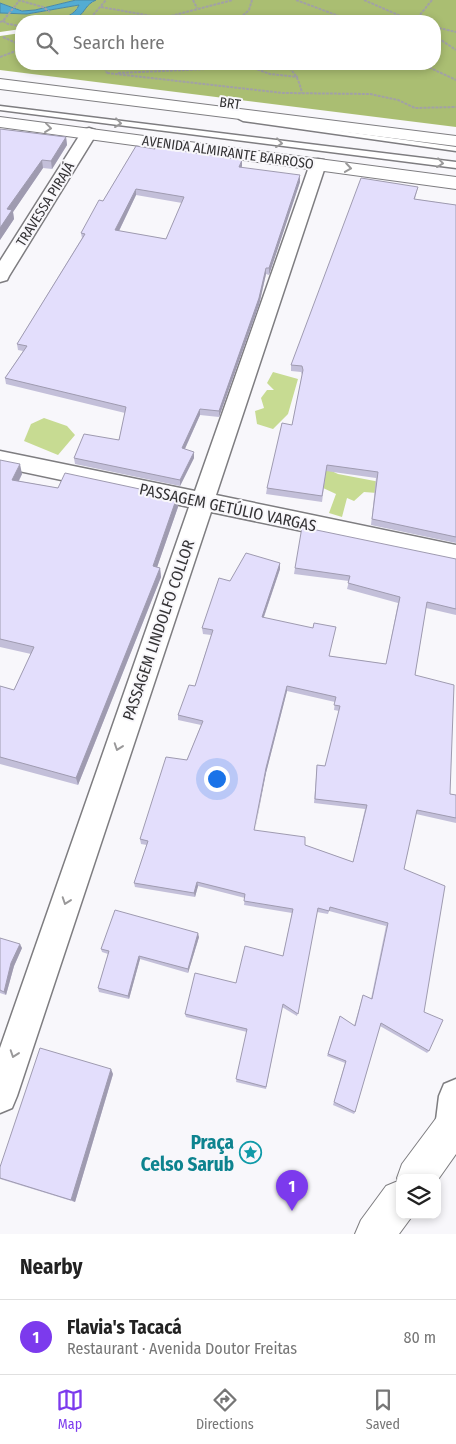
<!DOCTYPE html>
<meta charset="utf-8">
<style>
:root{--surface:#fff;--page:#f2f2f2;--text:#222;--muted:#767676;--line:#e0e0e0;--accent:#7c3aed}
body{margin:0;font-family:"Fira Sans Condensed",sans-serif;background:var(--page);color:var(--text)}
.controls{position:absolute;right:15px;bottom:15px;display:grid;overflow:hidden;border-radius:10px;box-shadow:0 2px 8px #0003}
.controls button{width:45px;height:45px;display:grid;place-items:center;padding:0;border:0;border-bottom:1px solid var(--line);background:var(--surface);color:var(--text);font:25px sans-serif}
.you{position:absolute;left:216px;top:778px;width:18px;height:18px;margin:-12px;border:4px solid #fff;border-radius:50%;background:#1a73e8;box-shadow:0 0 0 8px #1a73e833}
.badge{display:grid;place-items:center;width:32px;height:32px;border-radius:50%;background:var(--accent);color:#fff;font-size:16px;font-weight:700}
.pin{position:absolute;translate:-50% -41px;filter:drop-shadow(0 1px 2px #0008)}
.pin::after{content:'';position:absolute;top:26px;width:18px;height:15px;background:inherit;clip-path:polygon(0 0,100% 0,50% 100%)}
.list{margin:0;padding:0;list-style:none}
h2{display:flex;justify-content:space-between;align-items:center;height:65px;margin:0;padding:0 20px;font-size:21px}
h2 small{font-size:16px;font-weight:400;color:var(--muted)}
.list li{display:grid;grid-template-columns:32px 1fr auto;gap:15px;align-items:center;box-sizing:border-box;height:75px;padding:0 20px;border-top:1px solid var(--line)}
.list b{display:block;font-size:19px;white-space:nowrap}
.list p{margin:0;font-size:16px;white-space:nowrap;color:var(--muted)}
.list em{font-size:16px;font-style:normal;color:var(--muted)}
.icon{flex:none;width:28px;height:28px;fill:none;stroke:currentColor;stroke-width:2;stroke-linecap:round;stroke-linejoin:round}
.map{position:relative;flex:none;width:456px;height:1234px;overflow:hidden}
.search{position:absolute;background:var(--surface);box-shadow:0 2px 8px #0003;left:15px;right:15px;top:15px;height:55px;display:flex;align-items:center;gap:12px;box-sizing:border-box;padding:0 18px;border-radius:20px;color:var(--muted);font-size:19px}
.sheet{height:140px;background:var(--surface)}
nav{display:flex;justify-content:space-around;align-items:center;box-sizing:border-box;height:70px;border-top:1px solid var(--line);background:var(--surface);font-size:14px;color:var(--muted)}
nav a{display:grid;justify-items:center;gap:2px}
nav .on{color:var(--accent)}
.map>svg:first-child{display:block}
.green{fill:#c7db92}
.forest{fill:#aabe72}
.water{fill:#53acd3;stroke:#4a88a4}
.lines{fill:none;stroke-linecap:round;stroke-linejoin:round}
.service-casing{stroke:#7e7d80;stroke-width:3}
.minor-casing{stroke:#7e7d80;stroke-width:3}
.secondary-casing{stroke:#7e7d80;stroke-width:2}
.primary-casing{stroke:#7e7d80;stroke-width:2}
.trunk-casing{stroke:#7e7d80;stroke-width:2}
.path{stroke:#a2a1a5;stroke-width:2;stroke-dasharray:3 1;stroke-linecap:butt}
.service{fill:#fff;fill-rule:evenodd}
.minor{fill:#fff;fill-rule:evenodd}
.secondary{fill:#fff;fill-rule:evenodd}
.primary{fill:#fff;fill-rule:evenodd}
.trunk{fill:#fff;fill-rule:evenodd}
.wall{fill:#c3bfd9;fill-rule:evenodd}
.shaded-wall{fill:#9f9bb0}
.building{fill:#e3defc;stroke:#9f9bb0;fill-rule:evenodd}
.oneway{stroke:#9a999a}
.labels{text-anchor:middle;stroke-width:4;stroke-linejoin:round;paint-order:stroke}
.far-street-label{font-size:14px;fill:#343335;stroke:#f8f7fb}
.street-label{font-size:16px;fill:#343335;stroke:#f8f7fb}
.near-culture-label{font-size:19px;font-weight:bold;fill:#0d838f;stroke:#f8f7fb;text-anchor:end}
</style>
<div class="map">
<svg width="456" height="1234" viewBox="0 0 456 1234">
<rect width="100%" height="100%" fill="#f8f7fb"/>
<g class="green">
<path d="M273,372L298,379L288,414L273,429L257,424L255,411L264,408L261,398L267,390H274L267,383Z"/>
<path d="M44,418L67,426L75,435L58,455L24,441L31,424Z"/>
<path d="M321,466L338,474L380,482L377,493L364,492L354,501L347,498L342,517L329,513L336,494L308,481Z"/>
</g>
<g class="forest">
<path d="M0,0H76L35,10L23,11L0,3Z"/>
<path d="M96,0H456V127L0,70V36L21,33V64H435V21H66L78,17L86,6Z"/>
<path d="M79,5C69,25 41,21 21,21V29L0,32V13L27,14Z"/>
</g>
<path class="water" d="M76,0H96C85,5 86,11 78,17C72,22 61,21 54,21C64,18 75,15 79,5L27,14L0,13V3L22,11L35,10Z"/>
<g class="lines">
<defs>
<g id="service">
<path d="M0,106L456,162V168L0,110Z"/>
<path d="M240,117L456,147V151L243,121L239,119Z"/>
</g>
<g id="minor">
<path d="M89,128L95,130L97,133L9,276L7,280L0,282V261L81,133L83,130Z"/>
<path d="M318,159L324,160L326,164L216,495L456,545V563L211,512L17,1096L12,1108L0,1113V1048L189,507L0,467V451L195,491L310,164L312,160Z"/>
<path d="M456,1079V1144L452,1145L440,1140L435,1128L439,1096L444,1084Z"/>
</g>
<path id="secondary" d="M456,1103V1154L437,1181V1178H400V1215H413L399,1234H355L361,1220L386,1186L398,1181L397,1178L402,1164L443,1109Z"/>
<path id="primary" d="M377,1212L391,1218L398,1234H358L363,1218Z"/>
<g id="trunk">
<path d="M0,79L456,136V146L0,89Z"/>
<path d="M0,117L456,177V189L0,127Z"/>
</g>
</defs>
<use href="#service" class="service-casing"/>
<use href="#minor" class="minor-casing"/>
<use href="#secondary" class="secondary-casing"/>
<use href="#primary" class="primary-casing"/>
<use href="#trunk" class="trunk-casing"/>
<g class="path">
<path d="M18,0L43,7L50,12"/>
<path d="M193,0L197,8"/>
<path d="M296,0L352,21"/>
<path d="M364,0L412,21"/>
<path d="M101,7L163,18L168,21"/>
<path d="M163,18L233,0"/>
<path d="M3,21L8,24L21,26"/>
<path d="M88,21L106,0"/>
<path d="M136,21L142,14"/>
<path d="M237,21L249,10L252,0"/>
<path d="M415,21L432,0"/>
<path d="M0,22L3,21L19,1"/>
<path d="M435,27L456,32"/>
<path d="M21,36L16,43L21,49"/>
<path d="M435,36L456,50"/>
<path d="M3,37L16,43"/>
<path d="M0,57L21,49"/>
<path d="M103,64L107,73"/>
<path d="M222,64L230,68"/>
<path d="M242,64L270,74L298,77"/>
<path d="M282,64C295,70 299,80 302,93"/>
<path d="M422,64L456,80"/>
<path d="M107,73L283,93L370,94L398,100L415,108L456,107"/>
<path d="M118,73L230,68L239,64"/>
</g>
<use href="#service" class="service"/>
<use href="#minor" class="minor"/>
<use href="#secondary" class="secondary"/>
<use href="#primary" class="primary"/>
<use href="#trunk" class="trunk"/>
</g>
<g class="wall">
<path d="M0,129L66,137L67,145L52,169L43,168L13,212L14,219L0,240Z"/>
<path d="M136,146L242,166L241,168L300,182L269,275L266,274L259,305L219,417L200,415L185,449L194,458L180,486L75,464L74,458L119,440L125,413L6,384L5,378L23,351L18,350L17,344L82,238L81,233L103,201ZM136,195L182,203L166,239L119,231Z"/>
<path d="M418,187L415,199L456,205V543L371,525L376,478L326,471L322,502L266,494L267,488L292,425L302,375L301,372L291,371V365Z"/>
<path d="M0,460L22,474L19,481L58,488L177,497L178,507L157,567L160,568L161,577L78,785L0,764V686L14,690L31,654L0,647Z"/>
<path d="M456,559V615L426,608L415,675L450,794L456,795V823L416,814L404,869L429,1051L427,1053L380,1026L355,1112L354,1114L333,1105L345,1063L327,1056L340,1016L354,1026L363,995L371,999L386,926L329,911L328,914L317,912L297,1016L282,1007L266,1089L236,1082L247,1032L186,1017L185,1014L236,983L283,956L292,913L244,905L245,898L198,886L195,897L135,887L134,883L147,845L141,844L140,839L187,760L201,725L178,720V715L195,686L211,635L203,634L202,628L230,581L280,563V569L264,617L330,656L386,664L398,603L347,589L349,581L294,574L295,568ZM287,691L335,702L334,710L339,711L325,766L317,765L314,803L365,809L353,862L305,845L254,830L266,773Z"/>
<path d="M199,937L188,973L140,959L129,999L99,992L98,988L108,954L102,952L101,949Z"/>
<path d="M0,938L22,948L14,966L6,995L0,993Z"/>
<path d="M113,1074L75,1202L0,1179V1167Z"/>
</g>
<g class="shaded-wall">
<path d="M66,137L67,145L52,169L51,161Z"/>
<path d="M42,160L43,168L13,212L14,219L0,240V228L7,209Z"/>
<path d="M242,160V166L239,174V167Z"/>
<path d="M300,175V182L269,275V268Z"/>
<path d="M136,189V195L116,237L115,230Z"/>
<path d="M266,268V274L259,305L219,417V411Z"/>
<path d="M200,409V415L182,455V448Z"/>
<path d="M194,452V458L180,486V480Z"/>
<path d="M20,464L22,474L14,490L12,480Z"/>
<path d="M177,497L178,507L154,576L153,566Z"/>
<path d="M280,563V569L262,622V617Z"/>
<path d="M160,568L161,577L78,785L76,778Z"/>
<path d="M287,686V691L266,773L254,835L266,768Z"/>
<path d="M197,882L198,886L195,897L194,893Z"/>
<path d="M198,933L199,937L188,973V969Z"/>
<path d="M20,944L22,948L14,966L6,995L4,992L11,963Z"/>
<path d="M139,956L140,959L129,999L128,996Z"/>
<path d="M111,1069L113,1074L75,1202L71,1200Z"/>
</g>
<g class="building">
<path d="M0,129L66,137L51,161L42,160L7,209L12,210L0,228Z"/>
<path d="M136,146L155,149L156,147L242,160L239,167L300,175L269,268H266L259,298L219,411L200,409L182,448L194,452L180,480L74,458L84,434L119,440L126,407L5,378L27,346L17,344L85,234L81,233L99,200L103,201ZM136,189L184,197L166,239L115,230Z"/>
<path d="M361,178L418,187L414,199L456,205V537L372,519L378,472L327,465L322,496L267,488L282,423L292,425L303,370L302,366L291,365Z"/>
<path d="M0,460L20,464L12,480L58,488L65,473L177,497L153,566L160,568L76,778L0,757V686L14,690L34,647L0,639Z"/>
<path d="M302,527L456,559V609L427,602L415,675L454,685L450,794L456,795V818L417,810L404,869L445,886L424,1012L443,1020L429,1051L381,1023L355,1112L334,1102L346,1061L328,1054L340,1016L355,1026L363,995L372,999L388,923L330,907L329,911L318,908L298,1014L283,1004L266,1087L236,1079L247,1029L185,1014L195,973L236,983L245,946L283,956L293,909L244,901L245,894L197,882L194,893L134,883L148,841L140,839L166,757L187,760L203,721L178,715L189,685L195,686L213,630L202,628L219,578L230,581L246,553L280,563L262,617L313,628L314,623L336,627L329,656L386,664L400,597L348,583L350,576L295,568ZM287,686L336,697L334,705L340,706L325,766L317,765L315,799L367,805L353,862L305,845V837L254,830L266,768Z"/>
<path d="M115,910L198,933L188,969L139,956L128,996L98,988L109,951L101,949Z"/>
<path d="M0,938L20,944L11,963L4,992L0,990Z"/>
<path d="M40,1048L111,1069L71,1200L0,1178V1167Z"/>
</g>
<defs><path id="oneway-chevron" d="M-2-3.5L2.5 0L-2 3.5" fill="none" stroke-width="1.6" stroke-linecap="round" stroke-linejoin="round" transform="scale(1.25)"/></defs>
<g class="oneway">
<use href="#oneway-chevron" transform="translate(118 123) rotate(7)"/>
<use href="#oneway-chevron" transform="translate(48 128) rotate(7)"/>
<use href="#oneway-chevron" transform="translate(279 143) rotate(7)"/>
<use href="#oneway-chevron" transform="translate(440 163) rotate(7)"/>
<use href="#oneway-chevron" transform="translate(348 168) rotate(8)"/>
<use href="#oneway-chevron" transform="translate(118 747) rotate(109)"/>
<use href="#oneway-chevron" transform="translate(66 901) rotate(109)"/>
<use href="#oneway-chevron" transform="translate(14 1054) rotate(109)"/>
</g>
<defs>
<symbol id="sight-ring" viewBox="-11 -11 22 22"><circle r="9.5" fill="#f8f7fb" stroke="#0f9aa8" stroke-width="1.5"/><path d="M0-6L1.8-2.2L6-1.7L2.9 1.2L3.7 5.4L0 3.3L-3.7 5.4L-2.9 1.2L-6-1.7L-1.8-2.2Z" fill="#0f9aa8"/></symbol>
</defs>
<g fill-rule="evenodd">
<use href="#sight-ring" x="238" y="1140" width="25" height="25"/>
</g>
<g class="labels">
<g class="far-street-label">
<text transform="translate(230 103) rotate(8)" y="5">BRT</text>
<text transform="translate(228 152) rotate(8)" y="5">AVENIDA ALMIRANTE BARROSO</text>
<text transform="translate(45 204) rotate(-58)" y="5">TRAVESSA PIRAJÁ</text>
</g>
<g class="street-label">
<text transform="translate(228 507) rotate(12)" y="6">PASSAGEM GETÚLIO VARGAS</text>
<text transform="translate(158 630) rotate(-71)" y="6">PASSAGEM LINDOLFO COLLOR</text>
</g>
<g class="near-culture-label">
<text x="234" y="1149">Praça<tspan x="234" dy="22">Celso Sarub</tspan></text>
</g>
</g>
</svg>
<div class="controls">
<button><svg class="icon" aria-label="layers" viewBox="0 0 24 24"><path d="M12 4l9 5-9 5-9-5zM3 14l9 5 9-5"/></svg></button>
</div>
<div class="you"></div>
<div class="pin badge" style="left:292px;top:1211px">1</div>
<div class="search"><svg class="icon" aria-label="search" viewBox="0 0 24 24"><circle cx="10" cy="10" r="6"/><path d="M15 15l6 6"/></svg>Search here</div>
</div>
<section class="sheet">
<h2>Nearby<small></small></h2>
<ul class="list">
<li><span class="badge">1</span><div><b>Flavia's Tacacá</b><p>Restaurant · Avenida Doutor Freitas</p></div><em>80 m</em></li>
</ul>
</section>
<nav>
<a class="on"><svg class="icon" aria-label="map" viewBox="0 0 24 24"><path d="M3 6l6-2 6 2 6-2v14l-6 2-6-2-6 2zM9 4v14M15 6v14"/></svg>Map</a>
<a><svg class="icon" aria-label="directions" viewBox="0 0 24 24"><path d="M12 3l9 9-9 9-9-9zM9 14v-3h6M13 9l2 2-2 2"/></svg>Directions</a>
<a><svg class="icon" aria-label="saved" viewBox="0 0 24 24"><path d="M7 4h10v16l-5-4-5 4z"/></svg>Saved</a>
</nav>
